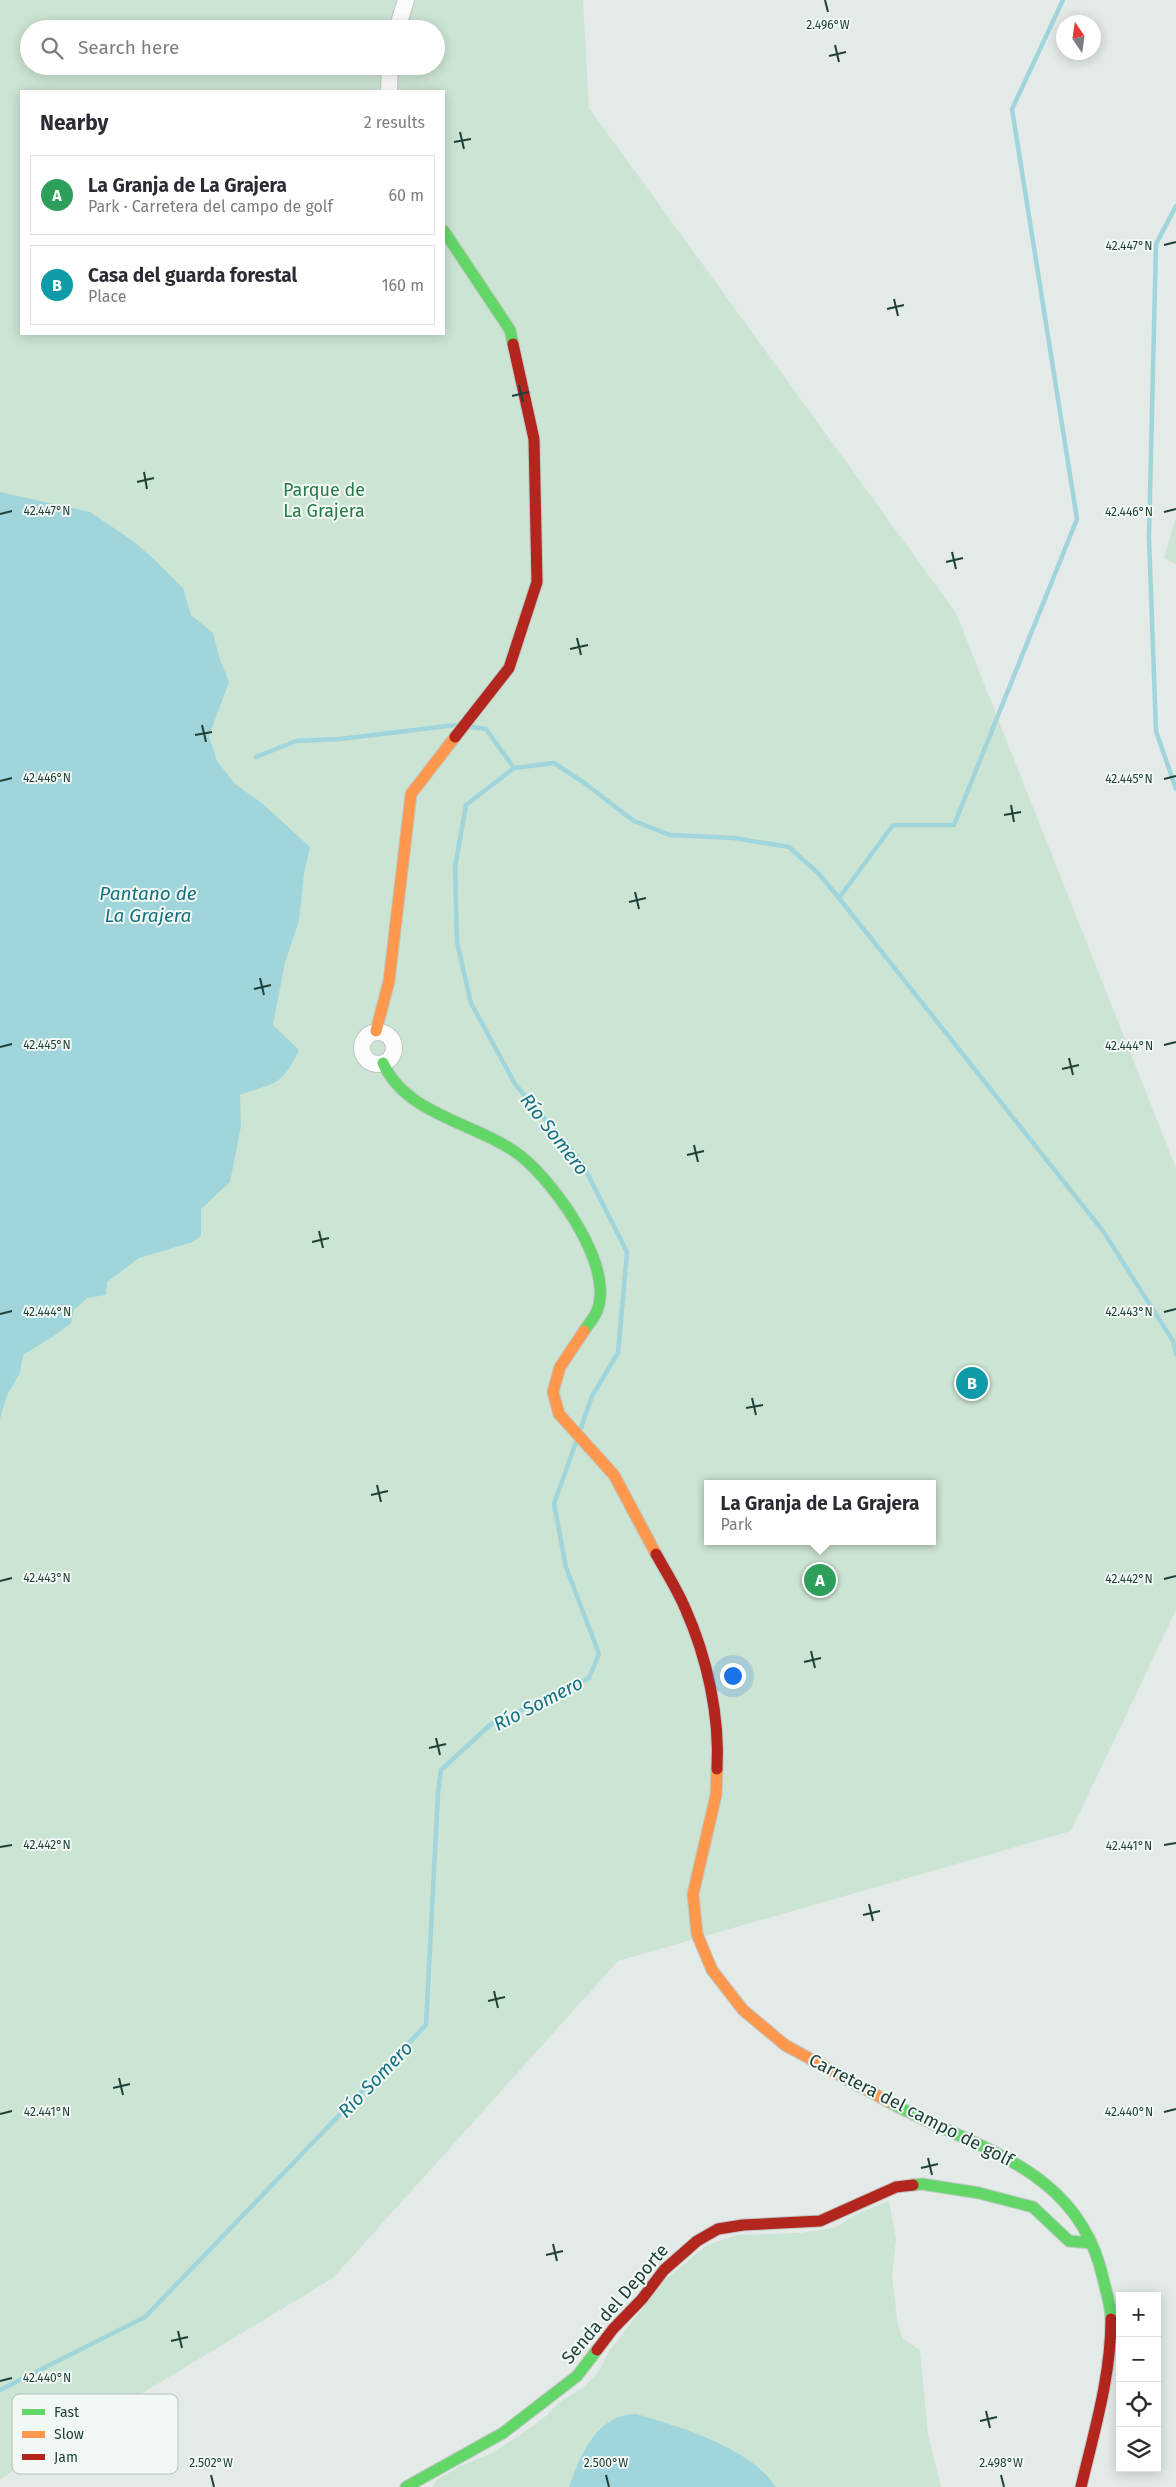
<!DOCTYPE html>
<meta charset="utf-8">
<style>
:root{--surface:#fff;--page:#f2f2f3;--text:#2b2b33;--muted:#7c7c81;--line:#e1e1e2;--accent:#111827}
body{margin:0;font-family:"Fira Sans",sans-serif;background:var(--page);color:var(--text)}
.controls{position:absolute;right:15px;bottom:15px;display:grid;overflow:hidden;border-radius:0px;box-shadow:0 2px 12px #0003}
.controls button{width:45px;height:45px;display:grid;place-items:center;padding:0;border:0;border-bottom:1px solid var(--line);background:var(--surface);color:var(--text);font:25px sans-serif}
.compass{position:absolute;left:1056px;top:15px;width:45px;height:45px;border-radius:50%;background:var(--surface);box-shadow:0 2px 12px #0003;rotate:347deg}
.you{position:absolute;left:732px;top:1675px;width:18px;height:18px;margin:-12px;border:4px solid #fff;border-radius:50%;background:#1a73e8;box-shadow:0 0 0 8px #1a73e833}
.badge{display:grid;place-items:center;width:32px;height:32px;border-radius:50%;background:var(--accent);color:#fff;font-size:16px;font-weight:700}
.pin{position:absolute;translate:-50% -50%;border:2px solid #fff;box-shadow:0 1px 5px #0006}
.popup{position:absolute;left:704px;top:1480px;width:232px;height:65px;box-sizing:border-box;display:grid;place-content:center;border-radius:0px;background:var(--surface);filter:drop-shadow(0 1px 4px #0005);font-size:16px;white-space:nowrap;color:var(--muted)}
.popup b{font-size:19px;color:var(--text)}
.popup::after{content:'';position:absolute;left:50%;top:100%;margin-left:-10px;border:10px solid transparent;border-top-color:var(--surface)}
.list{margin:0;padding:0;list-style:none}
h2{display:flex;justify-content:space-between;align-items:center;height:65px;margin:0;padding:0 20px;font-size:21px}
h2 small{font-size:16px;font-weight:400;color:var(--muted)}
.list li{display:grid;grid-template-columns:32px 1fr auto;gap:15px;align-items:center;box-sizing:border-box;height:80px;margin:0 10px 10px;padding:0 10px;border:1px solid var(--line);border-radius:0px}
.list b{display:block;font-size:19px;white-space:nowrap}
.list p{margin:0;font-size:16px;white-space:nowrap;color:var(--muted)}
.list em{font-size:16px;font-style:normal;color:var(--muted)}
.icon{flex:none;width:28px;height:28px;fill:none;stroke:currentColor;stroke-width:2;stroke-linecap:round;stroke-linejoin:round}
.map{position:relative;flex:none;width:1176px;height:2487px;overflow:hidden}
.search{position:absolute;background:var(--surface);box-shadow:0 2px 12px #0003;left:20px;top:20px;width:425px;height:55px;display:flex;align-items:center;gap:12px;box-sizing:border-box;padding:0 18px;border-radius:28px;color:var(--muted);font-size:19px}
.panel{position:absolute;background:var(--surface);box-shadow:0 2px 12px #0003;left:20px;top:90px;width:425px;height:245px;border-radius:0px}
.map>svg:first-child{display:block}
.green{fill:#cce4d3;fill-rule:evenodd}
.water{fill:#a1d5dc}
.lines{fill:none;stroke-linecap:round;stroke-linejoin:round}
.stream{stroke:#a1d5dc;stroke-width:4.5}
.street-casing{stroke:#c1c7c4;stroke-width:18}
.fast-casing{stroke:#bfc8c4;stroke-width:13}
.slow-casing{stroke:#bfc8c4;stroke-width:13}
.jam-casing{stroke:#bfc8c4;stroke-width:13}
.street{stroke:#fbfcfb;stroke-width:16}
.fast{stroke:#63d668;stroke-width:11}
.slow{stroke:#ff974d;stroke-width:11}
.jam{stroke:#b3261e;stroke-width:11}
.ticks{fill:none;stroke:#1f4036;stroke-width:2}
.labels{text-anchor:middle;stroke-width:4;stroke-linejoin:round;paint-order:stroke}
.park-label{font-size:18px;fill:#267a45;stroke:#f2f9f5}
.street-label{font-size:18px;fill:#1f4036;stroke:#f2f9f5}
.water-label{font-size:19px;font-style:italic;fill:#147181;stroke:#f2f9f5}
.key{fill:#f2f9f5;stroke:#b3c2bc;stroke-width:1}
.key-label{font-size:14px;fill:#1f4036}
.ticks-label{font-size:12px;text-anchor:middle;fill:#1f4036;stroke:#f2f9f5;stroke-width:4;stroke-linejoin:round;paint-order:stroke}
</style>
<div class="map">
<svg width="1176" height="2487" viewBox="0 0 1176 2487">
<rect width="100%" height="100%" fill="#e4eae7"/>
<g class="green">
<path d="M0,0H583L589,108L956,613L1176,1168V1610L1071,1831L618,1961L333,2278L0,2479ZM29,29H436V66H29ZM21,91H444V334H21ZM708,1484H932V1541H708Z"/>
<path d="M1176,517V564L1164,558Z"/>
<path d="M889,2201L896,2240L892,2276L898,2326L903,2339L920,2350L928,2435L941,2487H432L437,2480L460,2466L488,2455L523,2433L545,2417L558,2403L584,2387L600,2370L609,2351L665,2280L707,2245L737,2235L800,2233L834,2228L859,2213Z"/>
</g>
<g class="water">
<path d="M0,492L90,512L133,541L155,560L183,588L191,615L213,633L219,657L229,682L209,736L217,761L235,784L263,804L310,847L304,873L299,921L285,962L273,1025L299,1050C281,1087 276,1082 240,1095L241,1126L230,1182L201,1209V1236L193,1242L139,1258L107,1282L106,1295L87,1298L74,1310L71,1323L57,1334L23,1355L20,1373L7,1395L0,1419Z"/>
<path d="M636,2414C679,2426 752,2449 776,2487H569C580,2455 597,2414 636,2414Z"/>
</g>
<g class="lines">
<g class="stream">
<path d="M1176,206L1156,244L1149,537L1156,731L1176,789"/>
<path d="M471,727L486,729L514,768L554,763L583,782L634,821L670,835L734,838L789,847L819,874L839,898L1103,1231L1173,1341L1176,1354"/>
<path d="M256,757L296,741L340,739L456,725"/>
<path d="M514,768L466,805L455,867L457,942L471,1003L515,1084L582,1163L627,1252L618,1353L592,1396L581,1428"/>
<path d="M839,898L893,825H954L1077,519L1012,109L1063,0"/>
<path d="M0,2390L145,2317L426,2025L438,1793L441,1770L490,1725L589,1678L599,1654L566,1567L554,1504L576,1442"/>
</g>
<defs>
<g id="street">
<path d="M397,29L406,0"/>
<path d="M389,91L390,66"/>
<circle cx="378" cy="1048" r="16"/>
</g>
<g id="fast">
<path d="M444,231L510,330L513,344"/>
<path d="M383,1063C407,1117 480,1123 522,1157C555,1184 615,1266 597,1311C594,1318 588,1325 584,1331"/>
<path d="M889,2102C975,2149 1078,2166 1103,2278C1106,2291 1111,2306 1111,2319"/>
<path d="M913,2185L922,2184L979,2193L1033,2207L1069,2241L1091,2243"/>
<path d="M406,2487L503,2433L577,2376L597,2350"/>
</g>
<g id="slow">
<path d="M376,1031L389,981L411,794L455,737"/>
<path d="M584,1331L560,1367L553,1392L559,1414L614,1475L656,1554"/>
<path d="M717,1769L716,1795L693,1894L697,1934L712,1970L743,2010L785,2045L889,2102"/>
</g>
<g id="jam">
<path d="M455,737L509,668L537,582L534,439L513,344"/>
<path d="M656,1554C666,1572 677,1589 685,1608C707,1657 720,1716 717,1769"/>
<path d="M597,2350L613,2329L642,2299L664,2270L697,2241L718,2229L743,2225L820,2221L896,2187L913,2185"/>
<path d="M1081,2487C1094,2432 1111,2376 1111,2319"/>
</g>
</defs>
<use href="#street" class="street-casing"/>
<use href="#fast" class="fast-casing"/>
<use href="#slow" class="slow-casing"/>
<use href="#jam" class="jam-casing"/>
<use href="#street" class="street"/>
<use href="#fast" class="fast"/>
<use href="#slow" class="slow"/>
<use href="#jam" class="jam"/>
</g>
<path class="ticks" d="M825,0L828,12M835,45L839,62M829,56L846,52M460,132L464,149M454,142L471,139M1164,245L1176,242M894,299L898,316M887,309L904,305M519,385L523,402M512,396L529,392M144,472L147,489M137,482L154,478M1164,512L1176,509M0,514L12,511M952,552L956,569M946,562L963,558M577,638L581,655M570,649L588,645M202,725L206,742M195,735L212,732M1164,779L1176,776M0,781L12,778M1011,805L1014,822M1004,815L1021,812M635,892L639,909M629,902L646,898M260,978L264,995M254,989L271,985M1164,1045L1176,1042M0,1047L12,1044M1069,1058L1073,1075M1062,1069L1079,1065M694,1145L698,1162M687,1155L704,1151M319,1231L323,1248M312,1242L329,1238M1164,1312L1176,1309M0,1314L12,1311M752,1398L756,1415M746,1408L763,1405M377,1485L381,1502M371,1495L388,1491M1164,1579L1176,1576M0,1581L12,1578M811,1651L815,1668M804,1662L821,1658M436,1738L440,1755M429,1748L446,1744M1164,1845L1176,1843M0,1847L12,1845M869,1904L873,1921M863,1915L880,1911M494,1991L498,2008M488,2001L505,1997M119,2078L123,2095M113,2088L130,2084M1164,2112L1176,2109M0,2114L12,2111M928,2158L932,2175M921,2168L938,2164M553,2244L557,2261M546,2255L563,2251M178,2331L182,2348M171,2341L188,2337M0,2381L12,2378M986,2411L990,2428M980,2421L997,2417M211,2475L214,2487M606,2475L609,2487M1001,2475L1004,2487"/>
<g class="labels">
<g class="park-label">
<text x="324" y="496">Parque de<tspan x="324" dy="21">La Grajera</tspan></text>
</g>
<g class="street-label">
<text transform="translate(911 2110) rotate(27)" y="6">Carretera del campo de golf</text>
<text transform="translate(615 2304) rotate(-49)" y="6">Senda del Deporte</text>
</g>
<g class="water-label">
<text x="148" y="900">Pantano de<tspan x="148" dy="22">La Grajera</tspan></text>
<text transform="translate(555 1134) rotate(52)" y="7">Río Somero</text>
<text transform="translate(538 1703) rotate(-27)" y="7">Río Somero</text>
<text transform="translate(375 2079) rotate(-46)" y="7">Río Somero</text>
</g>
</g>
<rect x="12" y="2394" width="166" height="80" rx="8" class="key"/>
<rect x="22" y="2409" width="23" height="6" fill="#63d668"/>
<rect x="22" y="2431" width="23" height="7" fill="#ff974d"/>
<rect x="22" y="2454" width="23" height="6" fill="#b3261e"/>
<g class="key-label">
<text x="54" y="2417">Fast</text>
<text x="54" y="2439">Slow</text>
<text x="54" y="2462">Jam</text>
</g>
<g class="ticks-label">
<text x="828" y="29">2.496°W</text>
<text x="1129" y="250">42.447°N</text>
<text x="47" y="515">42.447°N</text>
<text x="1129" y="516">42.446°N</text>
<text x="47" y="782">42.446°N</text>
<text x="1129" y="783">42.445°N</text>
<text x="47" y="1049">42.445°N</text>
<text x="1129" y="1050">42.444°N</text>
<text x="47" y="1316">42.444°N</text>
<text x="1129" y="1316">42.443°N</text>
<text x="47" y="1582">42.443°N</text>
<text x="1129" y="1583">42.442°N</text>
<text x="47" y="1849">42.442°N</text>
<text x="1129" y="1850">42.441°N</text>
<text x="47" y="2116">42.441°N</text>
<text x="1129" y="2116">42.440°N</text>
<text x="47" y="2382">42.440°N</text>
<text x="211" y="2467">2.502°W</text>
<text x="606" y="2467">2.500°W</text>
<text x="1001" y="2467">2.498°W</text>
</g>
</svg>
<div class="controls">
<button>+</button>
<button>−</button>
<button><svg class="icon" aria-label="locate" viewBox="0 0 24 24"><circle cx="12" cy="12" r="6"/><path d="M12 2v4M12 18v4M2 12h4M18 12h4"/></svg></button>
<button><svg class="icon" aria-label="layers" viewBox="0 0 24 24"><path d="M12 4l9 5-9 5-9-5zM3 14l9 5 9-5"/></svg></button>
</div>
<svg class="compass" viewBox="-18 -18 36 36"><path d="M0-13l5 13h-10z" fill="#e53935"/><path d="M0 13l5-13h-10z" fill="#7c7c81"/></svg>
<div class="you"></div>
<div class="pin badge" style="left:820px;top:1580px;background:#2e9e5b">A</div>
<div class="popup"><b>La Granja de La Grajera</b>Park</div>
<div class="pin badge" style="left:972px;top:1383px;background:#0f9aa8">B</div>
<div class="search"><svg class="icon" aria-label="search" viewBox="0 0 24 24"><circle cx="10" cy="10" r="6"/><path d="M15 15l6 6"/></svg>Search here</div>
<section class="panel">
<h2>Nearby<small>2 results</small></h2>
<ul class="list">
<li><span class="badge" style="background:#2e9e5b">A</span><div><b>La Granja de La Grajera</b><p>Park · Carretera del campo de golf</p></div><em>60 m</em></li>
<li><span class="badge" style="background:#0f9aa8">B</span><div><b>Casa del guarda forestal</b><p>Place</p></div><em>160 m</em></li>
</ul>
</section>
</div>
